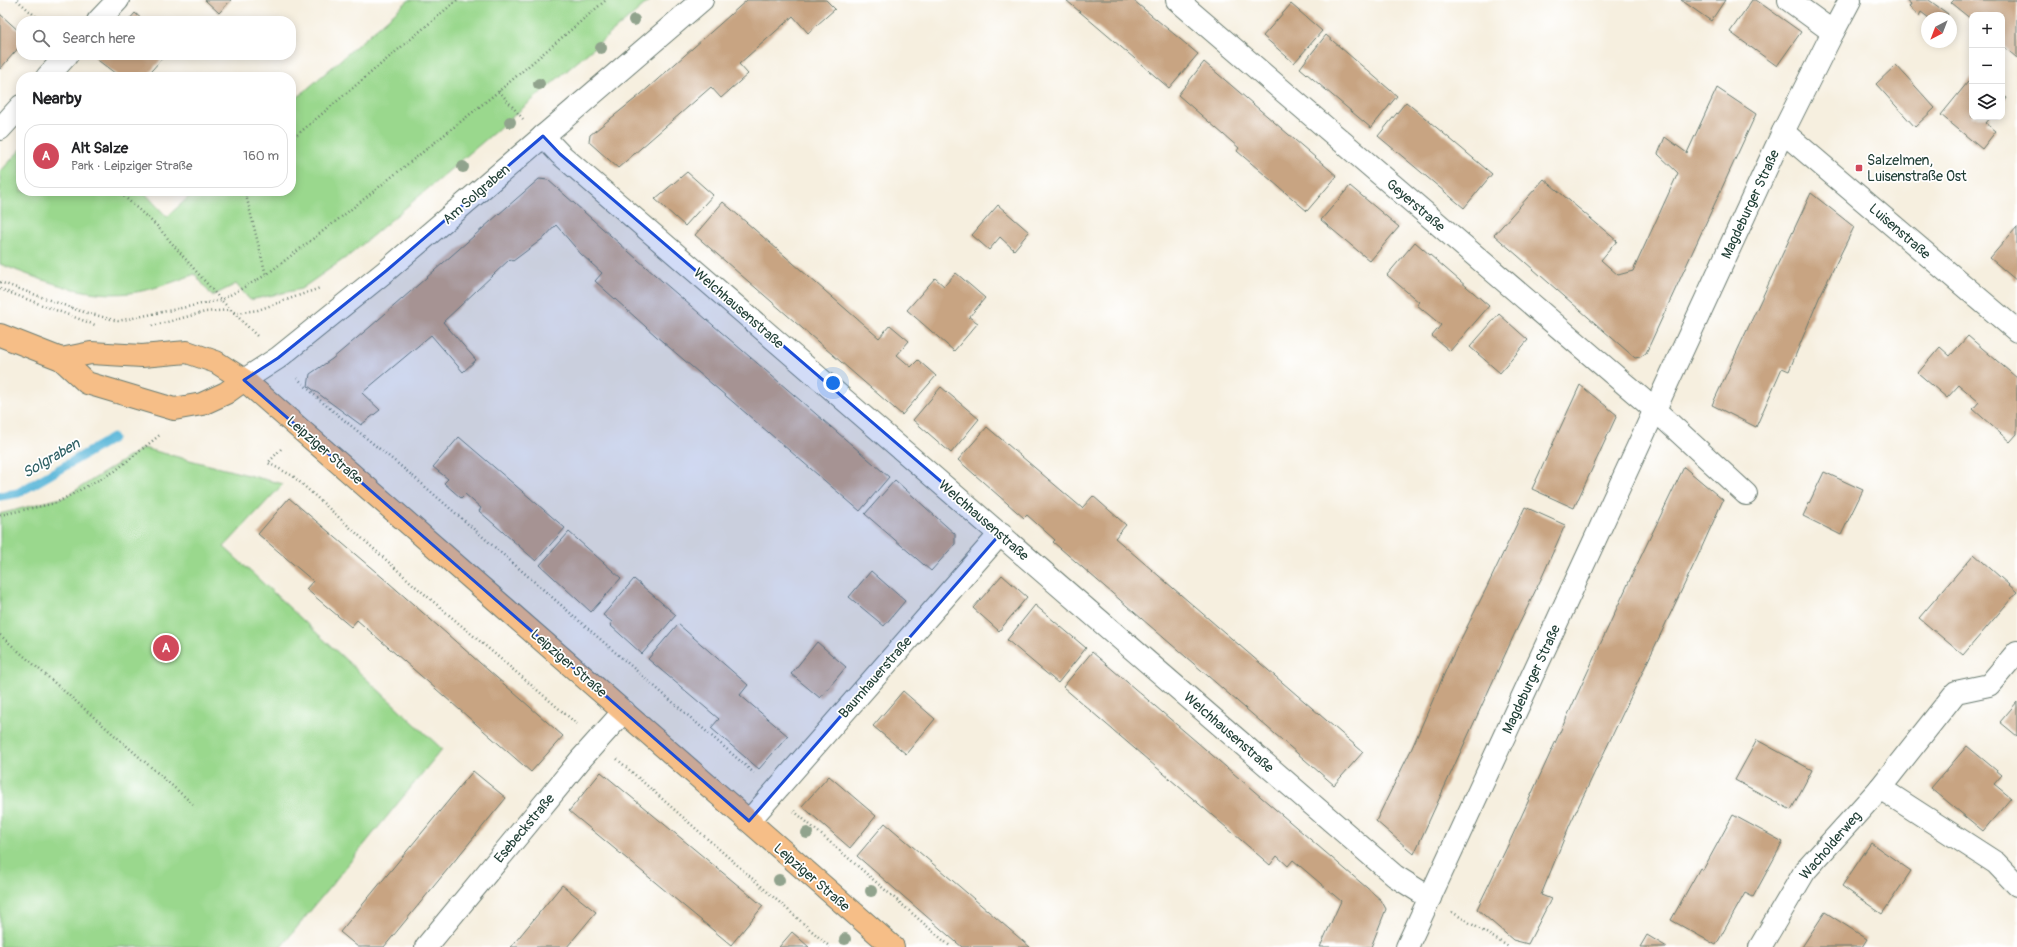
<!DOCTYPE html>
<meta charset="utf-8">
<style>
:root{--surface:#fff;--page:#f6f6f6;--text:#202124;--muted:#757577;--line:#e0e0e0;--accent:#d1495b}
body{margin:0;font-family:Pangolin,sans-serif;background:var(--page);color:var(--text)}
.controls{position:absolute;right:12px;top:12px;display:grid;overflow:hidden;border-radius:8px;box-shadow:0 2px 10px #0003}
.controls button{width:36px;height:36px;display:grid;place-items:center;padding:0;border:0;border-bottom:1px solid var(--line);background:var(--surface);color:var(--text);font:20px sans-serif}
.compass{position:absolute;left:1921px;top:12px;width:36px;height:36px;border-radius:50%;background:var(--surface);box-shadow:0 2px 10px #0003;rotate:222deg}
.you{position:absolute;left:833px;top:383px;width:14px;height:14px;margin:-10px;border:3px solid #fff;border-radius:50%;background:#1a73e8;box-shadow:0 0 0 6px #1a73e833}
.badge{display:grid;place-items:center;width:26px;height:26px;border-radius:50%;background:var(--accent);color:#fff;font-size:13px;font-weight:700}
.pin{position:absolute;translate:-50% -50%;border:2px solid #fff;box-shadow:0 1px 4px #0006}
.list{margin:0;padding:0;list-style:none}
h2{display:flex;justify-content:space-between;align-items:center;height:52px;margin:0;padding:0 16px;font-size:17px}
h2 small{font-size:13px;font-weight:400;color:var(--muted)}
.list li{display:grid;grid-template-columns:26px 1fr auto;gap:12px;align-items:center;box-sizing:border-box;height:64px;margin:0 8px 8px;padding:0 8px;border:1px solid var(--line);border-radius:16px}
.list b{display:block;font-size:15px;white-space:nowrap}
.list p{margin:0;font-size:13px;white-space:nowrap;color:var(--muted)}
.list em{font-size:13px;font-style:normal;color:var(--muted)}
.icon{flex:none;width:22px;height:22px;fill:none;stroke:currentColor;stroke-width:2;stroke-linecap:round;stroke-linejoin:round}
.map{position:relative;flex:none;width:2017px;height:947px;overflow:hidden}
.search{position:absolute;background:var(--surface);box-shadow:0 2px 10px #0003;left:16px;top:16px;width:280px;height:44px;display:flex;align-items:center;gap:10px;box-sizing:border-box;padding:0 14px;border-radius:16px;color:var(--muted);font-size:15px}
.panel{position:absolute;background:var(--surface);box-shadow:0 2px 10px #0003;left:16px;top:72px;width:280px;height:124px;border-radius:16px}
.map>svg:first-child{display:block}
.green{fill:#9ad88d;stroke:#5c8a60}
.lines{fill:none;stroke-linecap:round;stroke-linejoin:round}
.stream{stroke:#5bb7d9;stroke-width:9}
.building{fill:#c8a482}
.minor-casing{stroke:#6a7b70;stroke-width:24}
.major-casing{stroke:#6a7b70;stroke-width:24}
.path{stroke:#6a7b70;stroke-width:2.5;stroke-dasharray:1 3;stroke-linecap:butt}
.minor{stroke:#fff;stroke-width:22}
.major{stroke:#f6be87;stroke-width:22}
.tree{fill:#91a38d}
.marked{fill:#1d4ed8;fill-opacity:0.2;stroke:#1d4ed8;stroke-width:3;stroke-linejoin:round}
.poi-dot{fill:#d1495b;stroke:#fff;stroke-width:1.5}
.labels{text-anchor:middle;stroke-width:3.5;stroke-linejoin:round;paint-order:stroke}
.poi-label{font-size:14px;fill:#1f3d34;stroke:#fff;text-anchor:start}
.street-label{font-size:14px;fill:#1f3d34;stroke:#fff}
.water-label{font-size:15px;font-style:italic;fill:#316266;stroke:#fff}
</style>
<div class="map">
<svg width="2017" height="947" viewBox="0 0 2017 947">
<rect width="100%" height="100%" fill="#fff"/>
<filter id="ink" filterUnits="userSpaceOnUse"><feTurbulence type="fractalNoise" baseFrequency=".025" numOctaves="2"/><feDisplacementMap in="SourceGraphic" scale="8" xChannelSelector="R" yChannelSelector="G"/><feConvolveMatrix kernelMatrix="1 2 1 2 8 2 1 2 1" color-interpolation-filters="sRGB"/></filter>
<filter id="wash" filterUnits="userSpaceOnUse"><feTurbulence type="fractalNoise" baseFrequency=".012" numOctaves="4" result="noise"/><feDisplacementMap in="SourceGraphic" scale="16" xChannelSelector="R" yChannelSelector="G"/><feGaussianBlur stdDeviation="0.9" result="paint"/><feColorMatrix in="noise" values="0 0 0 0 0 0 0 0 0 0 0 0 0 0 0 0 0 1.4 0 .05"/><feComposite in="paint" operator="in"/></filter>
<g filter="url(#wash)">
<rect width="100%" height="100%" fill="#f6efdf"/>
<g class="green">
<path d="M409,0H650L351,254L301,289L250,300L236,284L212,296L195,274C174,282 152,290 130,293C84,298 42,280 0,264V172L21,149V191H143L167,217L195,191H291V103Z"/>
<path d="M143,448L283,484L224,547L442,749L281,947H0V514L65,497Z"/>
</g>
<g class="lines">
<path class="stream" d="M0,496L18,493L113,438"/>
</g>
<g id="blocks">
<g class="building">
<path d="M205,0H231L219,13Z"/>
<path d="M747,0H826L835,9L808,33L793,16L739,64L748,74L721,98L711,87L618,168L589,142L590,135L640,95Z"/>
<path d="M1066,0H1133L1198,54L1169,88Z"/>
<path d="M1681,0H1725L1711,21Z"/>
<path d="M1752,0H1756L1801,32L1777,66L1730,32Z"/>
<path d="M1906,0H1929L1948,14L1945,18H1929L1921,12L1919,16L1909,7L1911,4Z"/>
<path d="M1954,0H2017V58L2002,45V15H1972V20L1951,3Z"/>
<path d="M1291,4L1322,31L1294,63L1263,36Z"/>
<path d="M135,13L144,21H128Z"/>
<path d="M0,14L21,33V45L0,69Z"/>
<path d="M1326,35L1397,96L1371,128L1300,68Z"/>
<path d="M97,55H165L146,77H120L95,58Z"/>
<path d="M1204,62L1337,176L1307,211L1237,151L1239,148L1178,95Z"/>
<path d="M1896,65L1935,108L1915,127L1876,84Z"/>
<path d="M1972,77V117H1991L1986,123L1996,131L1982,149L1941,115Z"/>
<path d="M1717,88L1756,114L1646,353L1640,357L1635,358L1494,235L1544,179L1617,241L1601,260L1618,275L1633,271L1678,173L1658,154L1665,137L1687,153Z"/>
<path d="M2002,94L2007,98L2002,105Z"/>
<path d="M1406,102L1492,174L1464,208L1378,136Z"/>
<path d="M687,172L713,195L685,226L655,199Z"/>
<path d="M539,179L548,180L655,275L889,477L860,511L656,336L595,281L602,273L581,254L556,225L545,237L513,261L510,259L443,322L476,360L463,372L431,335L362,393L380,410L361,425L308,386L310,374L332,359L370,327Z"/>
<path d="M1350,186L1399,227L1370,261L1321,220Z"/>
<path d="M1811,193L1854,227L1819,298L1789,371L1782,368L1756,427L1712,405Z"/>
<path d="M723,202L879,338L890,325L909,341L897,355L911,367L918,360L936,376L902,415L695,235Z"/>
<path d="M998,205L1029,232L1014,250L1000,237L989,250L972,235Z"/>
<path d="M2017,227V281L1990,258Z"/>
<path d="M1415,242L1489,306L1450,351L1432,336L1441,325L1417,305L1419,302L1387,275Z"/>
<path d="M956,273L985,298L969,317L978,323L954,351L907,310L935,278L944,286Z"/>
<path d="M1499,314L1528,340L1500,373L1470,347Z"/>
<path d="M1968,336L2017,378V434L2010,442L1973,409L1979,402L1959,385L1947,398L1918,373L1940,347L1950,356Z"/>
<path d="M1580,385L1617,415L1574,508L1532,489Z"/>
<path d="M941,387L979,419L951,453L913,420Z"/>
<path d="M987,427L1082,508L1093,496L1126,525L1115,538L1363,752L1334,785L1053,542L1055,540L1027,515L1024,518L958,460Z"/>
<path d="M459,437L565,528L536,561L479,511L481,508L465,494L461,498L444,483L448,479L433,467Z"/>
<path d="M1684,467L1723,500L1697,558L1570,824L1541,895L1551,899L1528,944L1513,940L1477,909L1510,841L1633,573Z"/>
<path d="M1824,472L1863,490L1841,535L1803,516Z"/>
<path d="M895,480L955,534V544L931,571L865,514Z"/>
<path d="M289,498L389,583L563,736L531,772L357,620L351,627L306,589L313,581L258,534Z"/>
<path d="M1525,507L1565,525L1542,577L1514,635L1414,854L1376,821L1412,748L1449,663L1487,587Z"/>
<path d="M569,532L621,578L591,612L540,565Z"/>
<path d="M1974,554L2017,592L1963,655L1919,618Z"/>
<path d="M871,571L905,601L884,626L849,597Z"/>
<path d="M1002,575L1027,597L999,631L973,608Z"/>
<path d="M634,579L676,615L642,654L610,625L612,622L603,615Z"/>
<path d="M1035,605L1086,648L1058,683L1007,640Z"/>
<path d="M678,624L748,685L740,695L788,736L759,769L711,728L719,719L648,659Z"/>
<path d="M817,642L846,667L820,698L791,674Z"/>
<path d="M1092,652L1381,900L1386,909L1371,947H1320L1341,901L1293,860L1288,866L1277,856L1270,865L1063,687Z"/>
<path d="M903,691L935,719L906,754L873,726Z"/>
<path d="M2017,702V736L2000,722Z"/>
<path d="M1757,740L1812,770L1791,810L1735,780Z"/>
<path d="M1967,746L2002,775L1994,784L2011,798L1983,831L1931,788Z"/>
<path d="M473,771L506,798L384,947H358L340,932Z"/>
<path d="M601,772L763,906L731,945L569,811Z"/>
<path d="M829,776L876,816L850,848L802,806Z"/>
<path d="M1733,815L1783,842L1753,897L1745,893L1716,945L1671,920L1700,868L1703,870Z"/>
<path d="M885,823L939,869L1030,947H962L956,942L857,856Z"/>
<path d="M1871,843L1911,871L1882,914L1842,886Z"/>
<path d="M562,885L596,912L567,947H511Z"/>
<path d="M1825,912L1867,939L1862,947H1802Z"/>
<path d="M792,932L809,947H779Z"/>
<path d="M1647,935L1667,947H1640Z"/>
</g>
</g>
</g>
<g filter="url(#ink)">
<use href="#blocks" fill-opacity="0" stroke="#6a7b70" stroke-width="1"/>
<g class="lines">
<defs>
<g id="minor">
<path d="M1177,0L1655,410L1746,494"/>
<path d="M1789,0L1833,32"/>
<path d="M98,21L118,0"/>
<path d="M47,77L67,55"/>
<path d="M0,129L21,106"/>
<path d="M1783,132L2017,331"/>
<path d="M543,136L560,154L1395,876L1430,898"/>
<path d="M244,380L278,358L386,271L702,0"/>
<path d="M1880,788L1996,863L2017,885"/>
<path d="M749,821L1001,533"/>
<path d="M426,947L581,759L624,711"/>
<path d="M1407,947L1783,132L1833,32L1850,0"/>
<path d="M1760,947L1805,871L1880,788L1956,692L1989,685L2017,652"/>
</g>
<g id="major">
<path d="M0,335L61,359L87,383L174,409L202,404L226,393L244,380"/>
<path d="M61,359L91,353L142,356L187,352L216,362L244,380L893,947"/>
</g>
</defs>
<use href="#minor" class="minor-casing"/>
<use href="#major" class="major-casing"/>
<g class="path">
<path d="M17,0L41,21"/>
<path d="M499,91L523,119"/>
<path d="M291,140L457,0"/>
<path d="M118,191L157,226L221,300L259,338"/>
<path d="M245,191L266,275"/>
<path d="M0,282L80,311L118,321L221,300L266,275L349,211L499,91L606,0"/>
<path d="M0,289L95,325"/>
<path d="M152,326L205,312L230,310L236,313L258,310L320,288"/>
<path d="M297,378L322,402L414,477L754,773"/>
<path d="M281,449L268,463L293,476L415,586L577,724"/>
<path d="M0,515L56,503L115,471L161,434"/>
<path d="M0,635L193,804"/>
<path d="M617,759L830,947"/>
<path d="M794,811L951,947"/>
<path d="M1452,912L1509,947"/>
</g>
<use href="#minor" class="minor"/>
<use href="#major" class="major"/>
</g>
<g class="tree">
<circle cx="634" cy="20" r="6"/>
<circle cx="601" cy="48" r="6"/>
<circle cx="539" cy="84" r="6"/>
<circle cx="510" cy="122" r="6"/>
<circle cx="463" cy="167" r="6"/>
<circle cx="807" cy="833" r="6"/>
<circle cx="779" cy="880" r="6"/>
<circle cx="871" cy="891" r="6"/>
<circle cx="845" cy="939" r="6"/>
</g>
</g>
<path class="marked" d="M543,136L560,154L1001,533L749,821L244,380L278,358L386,271Z"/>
<rect class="poi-dot" x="1855" y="164" width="8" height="8" rx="2"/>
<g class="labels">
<g class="poi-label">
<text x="1867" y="165">Salzelmen,<tspan x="1867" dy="16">Luisenstraße Ost</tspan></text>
</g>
<g class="street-label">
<text transform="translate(476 194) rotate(-41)" y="5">Am Solgraben</text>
<text transform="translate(1750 204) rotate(-65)" y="5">Magdeburger Straße</text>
<text transform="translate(1416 205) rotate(41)" y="5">Geyerstraße</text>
<text transform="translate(1900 231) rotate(41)" y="5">Luisenstraße</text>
<text transform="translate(739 308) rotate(41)" y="5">Welchhausenstraße</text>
<text transform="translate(325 450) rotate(41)" y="5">Leipziger Straße</text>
<text transform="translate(984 520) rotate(41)" y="5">Welchhausenstraße</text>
<text transform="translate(569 663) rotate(41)" y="5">Leipziger Straße</text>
<text transform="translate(875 677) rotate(-49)" y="5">Baumhauerstraße</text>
<text transform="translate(1531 679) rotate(-65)" y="5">Magdeburger Straße</text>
<text transform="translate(1229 732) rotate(41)" y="5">Welchhausenstraße</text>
<text transform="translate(524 828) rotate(-50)" y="5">Esebeckstraße</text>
<text transform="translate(1830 845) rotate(-49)" y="5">Wacholderweg</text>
<text transform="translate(812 877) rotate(41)" y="5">Leipziger Straße</text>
</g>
<g class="water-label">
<text transform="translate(51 458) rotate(-30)" y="5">Solgraben</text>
</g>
</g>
</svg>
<div class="controls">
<button>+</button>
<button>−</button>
<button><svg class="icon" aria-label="layers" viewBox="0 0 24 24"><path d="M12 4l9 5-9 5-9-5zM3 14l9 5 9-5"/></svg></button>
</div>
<svg class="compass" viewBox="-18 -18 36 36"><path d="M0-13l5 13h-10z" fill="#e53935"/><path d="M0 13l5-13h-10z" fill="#757577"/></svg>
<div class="you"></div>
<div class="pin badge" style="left:166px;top:648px">A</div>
<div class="search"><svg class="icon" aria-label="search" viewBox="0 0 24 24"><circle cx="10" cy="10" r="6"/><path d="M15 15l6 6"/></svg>Search here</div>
<section class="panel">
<h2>Nearby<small></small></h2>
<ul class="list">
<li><span class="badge">A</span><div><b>Alt Salze</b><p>Park · Leipziger Straße</p></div><em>160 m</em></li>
</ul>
</section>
</div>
